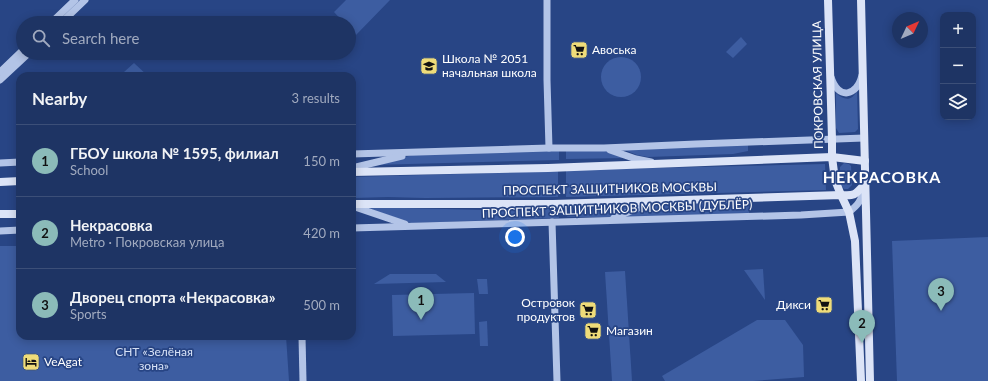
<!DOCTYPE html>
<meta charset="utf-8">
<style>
:root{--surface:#1e3464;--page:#263c6a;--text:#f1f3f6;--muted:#a1aabf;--line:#3c4f78;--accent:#8bbbb9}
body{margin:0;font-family:Lato,sans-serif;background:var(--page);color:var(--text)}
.controls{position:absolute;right:12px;top:12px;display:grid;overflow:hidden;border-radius:8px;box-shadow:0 2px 10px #0003}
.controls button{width:36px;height:36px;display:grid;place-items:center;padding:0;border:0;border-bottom:1px solid var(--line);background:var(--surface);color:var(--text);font:20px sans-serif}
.compass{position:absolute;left:892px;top:12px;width:36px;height:36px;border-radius:50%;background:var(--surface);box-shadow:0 2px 10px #0003;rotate:46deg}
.you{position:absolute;left:515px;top:237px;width:14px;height:14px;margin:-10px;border:3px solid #fff;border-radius:50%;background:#1a73e8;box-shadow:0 0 0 6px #1a73e833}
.badge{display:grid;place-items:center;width:26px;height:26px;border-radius:50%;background:var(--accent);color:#111;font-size:13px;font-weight:700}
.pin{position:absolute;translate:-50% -33px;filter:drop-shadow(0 1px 2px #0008)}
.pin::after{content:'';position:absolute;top:21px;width:14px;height:12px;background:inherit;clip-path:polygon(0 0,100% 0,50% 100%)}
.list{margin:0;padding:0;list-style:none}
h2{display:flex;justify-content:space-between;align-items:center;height:52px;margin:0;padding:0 16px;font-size:17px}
h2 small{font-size:13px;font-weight:400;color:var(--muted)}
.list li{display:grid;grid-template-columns:26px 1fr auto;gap:12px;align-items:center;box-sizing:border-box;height:72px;padding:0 16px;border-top:1px solid var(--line)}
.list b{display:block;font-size:15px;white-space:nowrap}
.list p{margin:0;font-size:13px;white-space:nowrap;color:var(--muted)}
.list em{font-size:13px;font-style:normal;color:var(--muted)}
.icon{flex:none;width:22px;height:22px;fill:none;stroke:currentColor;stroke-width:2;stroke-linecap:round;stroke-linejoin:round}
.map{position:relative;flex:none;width:988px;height:381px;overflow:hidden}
.search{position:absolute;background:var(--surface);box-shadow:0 2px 10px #0003;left:16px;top:16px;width:340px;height:44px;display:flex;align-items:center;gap:10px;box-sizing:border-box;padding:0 14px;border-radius:22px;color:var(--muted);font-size:15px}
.panel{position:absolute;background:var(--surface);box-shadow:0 2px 10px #0003;left:16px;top:72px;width:340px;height:268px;border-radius:12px}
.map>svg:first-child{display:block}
.green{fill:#3d5da1}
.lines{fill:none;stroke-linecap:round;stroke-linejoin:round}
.tertiary{stroke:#b3c4e7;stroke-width:7}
.secondary{stroke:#dce4f7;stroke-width:8}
.labels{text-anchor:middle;stroke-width:3.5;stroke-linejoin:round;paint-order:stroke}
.poi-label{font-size:12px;fill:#fff;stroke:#284585;text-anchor:start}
.street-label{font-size:12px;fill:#fff;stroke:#284585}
.park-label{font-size:12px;fill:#d6e1f6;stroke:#284585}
.district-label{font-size:16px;font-weight:bold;letter-spacing:1px;fill:#fff;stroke:#284585}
</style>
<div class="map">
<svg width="988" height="381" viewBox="0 0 988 381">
<rect width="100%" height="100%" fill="#284585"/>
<g class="green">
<path d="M346,0H390L356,35L349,28V23H344L334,12Z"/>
<path d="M741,37L747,44L733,58L726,52Z"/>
<circle cx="621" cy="77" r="20"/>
<path d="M134,63L148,76H128L124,72Z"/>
<path d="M857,91L858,129L855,132L839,133L836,128V93C844,100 851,102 857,91Z"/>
<path d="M748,145V151L733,154L648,157L637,155L622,149Z"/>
<path d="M559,150V160L372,165L417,154Z"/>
<path d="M605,150L627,158L566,159V151Z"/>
<path d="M844,163L849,164L851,166L852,185L848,189H844L840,184V167Z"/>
<path d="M825,164L826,190L566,197V170Z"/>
<path d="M558,171V197L425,198L388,197L352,198V177Z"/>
<path d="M733,203L749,206V213L622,218L653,205Z"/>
<path d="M634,206L611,217H567V209Z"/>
<path d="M364,207L486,210L558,208L559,218L411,223Z"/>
<path d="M988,237V381H897L892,241Z"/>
<path d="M0,246H20V336H286L289,381H0Z"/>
<path d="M763,269L765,300L744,270Z"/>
<path d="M625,271L632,381H612L605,272Z"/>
<path d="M390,274H436L446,282L374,284Z"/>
<path d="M477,279H487L488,294H479Z"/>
<path d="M474,293L475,334L393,336L392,295Z"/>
<path d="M757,320H785L803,345L804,377L753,381H665L662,376Z"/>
<path d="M487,321L488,346H480L479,322Z"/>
</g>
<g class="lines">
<g class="tertiary">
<path d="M547,0V80L549,148"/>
<path d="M51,23L75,0"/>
<path d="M61,23L85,0"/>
<path d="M0,72L23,50"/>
<path d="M831,77C838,100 857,97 862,75"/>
<path d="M0,80L29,53"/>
<path d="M610,150L636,159L651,162"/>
<path d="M352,154L549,148H604L696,144L864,138"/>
<path d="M0,163L20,162"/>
<path d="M352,168L402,156"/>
<path d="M352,206L405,224"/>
<path d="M614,218L652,202"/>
<path d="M552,222L557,381"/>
<path d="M352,228L801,215L849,212C858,205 861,201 864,189"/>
<path d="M0,231L20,230"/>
<path d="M302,336L303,381"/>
</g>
<g class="secondary">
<path d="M828,0L832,139V157L835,180L841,195L849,212L855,241L861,381"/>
<path d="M861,0L870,381"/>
<path d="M352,172L548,168L832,157L865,161"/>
<path d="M0,182L20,181"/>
<path d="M352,204H553L841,195C855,196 855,195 865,184"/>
<path d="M0,214H20"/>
</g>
</g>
<defs>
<symbol id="supermarket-square" viewBox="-11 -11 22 22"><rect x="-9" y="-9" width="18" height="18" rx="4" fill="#efdc79" stroke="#284585"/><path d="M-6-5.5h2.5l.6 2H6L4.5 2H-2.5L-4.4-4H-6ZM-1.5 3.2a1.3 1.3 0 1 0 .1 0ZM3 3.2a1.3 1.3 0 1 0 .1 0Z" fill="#111"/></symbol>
<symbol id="school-square" viewBox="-11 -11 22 22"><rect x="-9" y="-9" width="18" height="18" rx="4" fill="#efdc79" stroke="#284585"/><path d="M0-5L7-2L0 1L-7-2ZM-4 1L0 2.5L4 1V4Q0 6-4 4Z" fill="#111"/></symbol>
<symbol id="hotel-square" viewBox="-11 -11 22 22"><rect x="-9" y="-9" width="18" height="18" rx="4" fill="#efdc79" stroke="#284585"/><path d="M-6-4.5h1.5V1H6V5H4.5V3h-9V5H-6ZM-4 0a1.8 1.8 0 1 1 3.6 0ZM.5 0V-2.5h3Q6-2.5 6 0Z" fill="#111"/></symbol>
</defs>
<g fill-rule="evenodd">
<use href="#supermarket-square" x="569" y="40" width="20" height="20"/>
<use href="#school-square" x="419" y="56" width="20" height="20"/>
<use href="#supermarket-square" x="814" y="295" width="20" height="20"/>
<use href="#supermarket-square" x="578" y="300" width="20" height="20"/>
<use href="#supermarket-square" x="583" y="321" width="20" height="20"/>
<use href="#hotel-square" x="21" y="352" width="20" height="20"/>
</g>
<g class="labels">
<g class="poi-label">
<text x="592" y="54">Авоська</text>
<text x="442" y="63">Школа № 2051<tspan x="442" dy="14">начальная школа</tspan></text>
<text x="575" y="307" text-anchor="end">Островок<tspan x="575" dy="14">продуктов</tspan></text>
<text x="811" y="309" text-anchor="end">Дикси</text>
<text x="606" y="335">Магазин</text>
<text x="44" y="366">VeAgat</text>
</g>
<g class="street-label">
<text transform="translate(818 85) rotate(-91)" y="4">ПОКРОВСКАЯ УЛИЦА</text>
<text transform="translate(610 189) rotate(-1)" y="4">ПРОСПЕКТ ЗАЩИТНИКОВ МОСКВЫ</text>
<text transform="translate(617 209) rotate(-2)" y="4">ПРОСПЕКТ ЗАЩИТНИКОВ МОСКВЫ (ДУБЛЁР)</text>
</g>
<g class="park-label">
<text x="154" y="356">СНТ «Зелёная<tspan x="154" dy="14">зона»</tspan></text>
</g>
<g class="district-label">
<text x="882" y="183">НЕКРАСОВКА</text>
</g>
</g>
</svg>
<div class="controls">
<button>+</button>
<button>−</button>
<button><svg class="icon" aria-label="layers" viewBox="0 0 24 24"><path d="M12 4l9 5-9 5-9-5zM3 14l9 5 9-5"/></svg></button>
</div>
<svg class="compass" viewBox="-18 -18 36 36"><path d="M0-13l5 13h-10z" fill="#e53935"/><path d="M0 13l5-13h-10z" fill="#a1aabf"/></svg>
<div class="you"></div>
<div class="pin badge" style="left:421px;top:320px">1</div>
<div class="pin badge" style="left:862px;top:343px">2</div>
<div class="pin badge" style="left:941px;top:311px">3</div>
<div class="search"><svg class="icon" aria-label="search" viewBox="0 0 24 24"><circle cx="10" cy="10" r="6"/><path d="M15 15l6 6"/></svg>Search here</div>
<section class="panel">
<h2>Nearby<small>3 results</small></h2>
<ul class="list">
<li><span class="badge">1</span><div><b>ГБОУ школа № 1595, филиал</b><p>School</p></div><em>150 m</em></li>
<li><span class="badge">2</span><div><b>Некрасовка</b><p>Metro · Покровская улица</p></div><em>420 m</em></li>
<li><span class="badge">3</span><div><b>Дворец спорта «Некрасовка»</b><p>Sports</p></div><em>500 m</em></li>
</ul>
</section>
</div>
